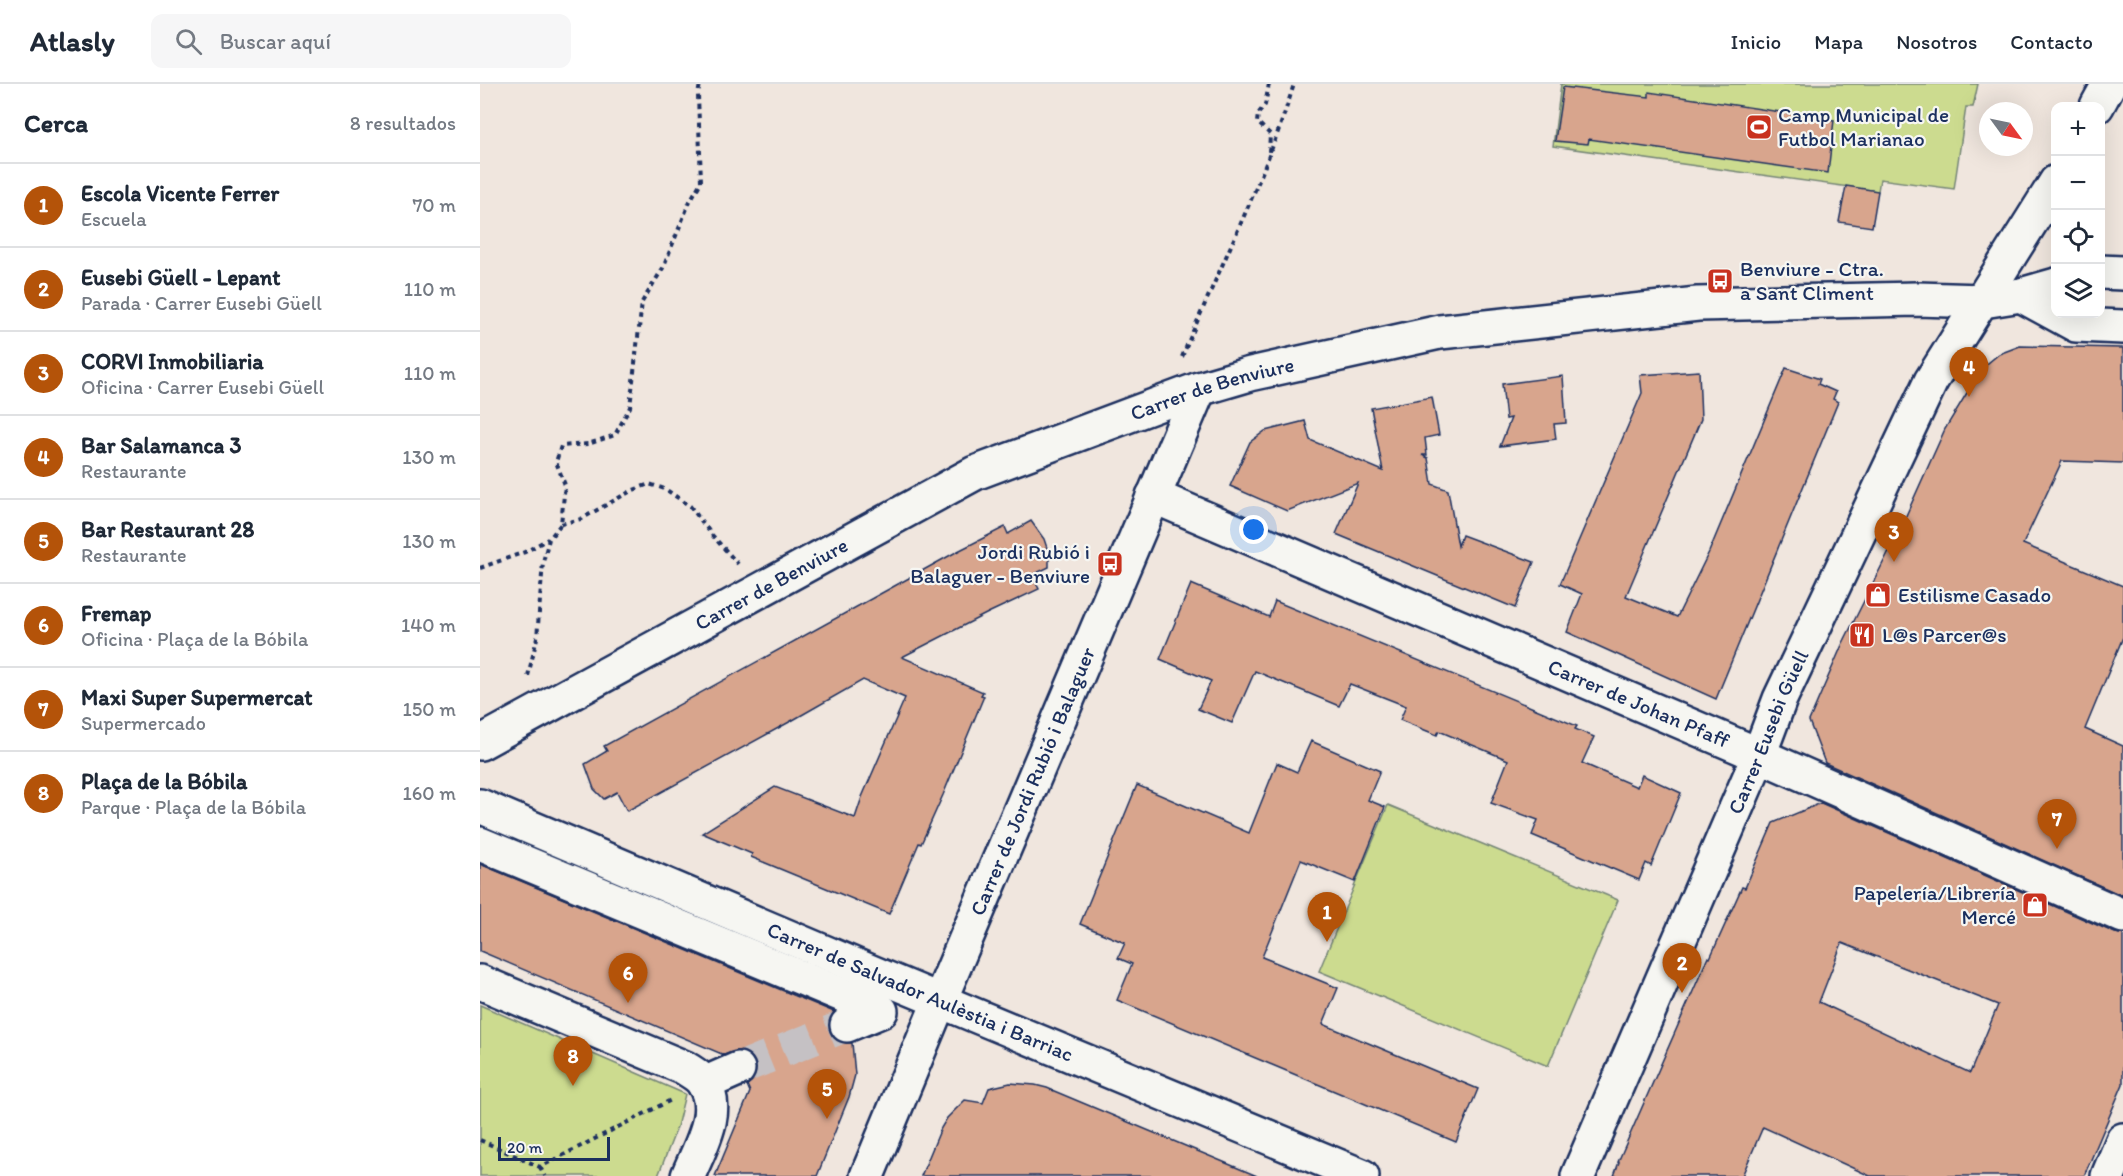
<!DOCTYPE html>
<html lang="es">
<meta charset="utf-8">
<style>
:root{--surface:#fff;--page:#f6f6f7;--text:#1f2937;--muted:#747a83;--line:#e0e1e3;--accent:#b45309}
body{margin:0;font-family:Itim,sans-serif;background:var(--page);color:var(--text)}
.controls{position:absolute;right:18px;top:18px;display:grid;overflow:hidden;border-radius:12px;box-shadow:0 6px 24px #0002}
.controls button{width:54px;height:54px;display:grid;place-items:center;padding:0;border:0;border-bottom:2px solid var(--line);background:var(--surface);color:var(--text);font:30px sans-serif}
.compass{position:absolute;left:1499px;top:18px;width:54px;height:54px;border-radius:50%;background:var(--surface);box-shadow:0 6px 24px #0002;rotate:123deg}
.scale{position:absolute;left:18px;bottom:15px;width:112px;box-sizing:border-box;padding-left:6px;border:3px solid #1b2f5e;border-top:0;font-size:16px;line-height:21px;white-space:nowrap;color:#1b2f5e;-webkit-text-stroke:4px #f6f6f2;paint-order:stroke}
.you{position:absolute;left:774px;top:446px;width:21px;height:21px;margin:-15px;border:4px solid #fff;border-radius:50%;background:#1a73e8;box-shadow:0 0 0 9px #1a73e833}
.badge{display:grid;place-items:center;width:39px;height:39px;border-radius:50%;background:var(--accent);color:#fff;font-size:20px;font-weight:700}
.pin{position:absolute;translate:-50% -50px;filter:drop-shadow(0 2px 3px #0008)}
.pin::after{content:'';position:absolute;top:32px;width:21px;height:18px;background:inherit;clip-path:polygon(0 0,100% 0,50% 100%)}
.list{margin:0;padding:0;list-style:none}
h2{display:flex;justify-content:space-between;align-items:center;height:78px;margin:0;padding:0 24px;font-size:26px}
h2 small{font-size:20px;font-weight:400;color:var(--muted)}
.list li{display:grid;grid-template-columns:39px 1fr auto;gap:18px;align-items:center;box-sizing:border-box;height:84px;padding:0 24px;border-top:2px solid var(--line)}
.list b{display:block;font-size:22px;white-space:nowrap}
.list p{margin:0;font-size:20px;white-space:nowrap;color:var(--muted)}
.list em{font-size:20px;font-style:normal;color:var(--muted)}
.icon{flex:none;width:33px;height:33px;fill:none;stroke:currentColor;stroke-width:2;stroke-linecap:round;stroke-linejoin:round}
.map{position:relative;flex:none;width:1643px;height:1092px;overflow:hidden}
header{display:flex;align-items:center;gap:36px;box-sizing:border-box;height:84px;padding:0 30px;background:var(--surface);border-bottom:2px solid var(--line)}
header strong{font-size:28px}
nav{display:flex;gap:33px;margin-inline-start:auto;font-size:21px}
.search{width:420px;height:54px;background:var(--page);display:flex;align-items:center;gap:15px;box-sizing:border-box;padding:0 21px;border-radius:12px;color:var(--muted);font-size:22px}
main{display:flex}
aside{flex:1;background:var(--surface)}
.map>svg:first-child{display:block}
.green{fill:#ccdb8f;stroke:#748576;stroke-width:1.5}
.building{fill:#d8a58d;stroke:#1b2f5e;stroke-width:1.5;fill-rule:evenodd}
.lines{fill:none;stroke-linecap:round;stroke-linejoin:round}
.street-tunnel{stroke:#c5c1c4;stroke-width:33;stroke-dasharray:33 16;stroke-linecap:butt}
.street-casing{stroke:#1b2f5e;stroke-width:38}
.secondary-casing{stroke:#1b2f5e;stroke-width:38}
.path{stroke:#1b2f5e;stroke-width:4;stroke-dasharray:4.5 4.5;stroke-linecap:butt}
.street{stroke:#f6f6f2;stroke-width:33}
.secondary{stroke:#f6f6f2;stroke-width:33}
.labels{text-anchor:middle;stroke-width:4.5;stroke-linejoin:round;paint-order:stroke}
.poi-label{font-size:21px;fill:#1b2f5e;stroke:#f6f6f2;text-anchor:start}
.street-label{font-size:21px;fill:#1b2f5e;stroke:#f6f6f2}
</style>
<header>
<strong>Atlasly</strong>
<div class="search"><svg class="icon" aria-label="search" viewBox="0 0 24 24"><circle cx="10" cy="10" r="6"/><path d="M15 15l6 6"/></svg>Buscar aquí</div>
<nav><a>Inicio</a><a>Mapa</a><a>Nosotros</a><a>Contacto</a></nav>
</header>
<main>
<aside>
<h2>Cerca<small>8 resultados</small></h2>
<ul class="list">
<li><span class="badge">1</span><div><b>Escola Vicente Ferrer</b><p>Escuela</p></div><em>70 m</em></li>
<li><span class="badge">2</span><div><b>Eusebi Güell - Lepant</b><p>Parada · Carrer Eusebi Güell</p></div><em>110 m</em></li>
<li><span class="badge">3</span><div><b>CORVI Inmobiliaria</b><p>Oficina · Carrer Eusebi Güell</p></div><em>110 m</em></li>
<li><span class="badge">4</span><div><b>Bar Salamanca 3</b><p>Restaurante</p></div><em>130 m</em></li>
<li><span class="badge">5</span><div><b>Bar Restaurant 28</b><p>Restaurante</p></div><em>130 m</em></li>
<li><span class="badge">6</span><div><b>Fremap</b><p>Oficina · Plaça de la Bóbila</p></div><em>140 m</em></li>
<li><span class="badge">7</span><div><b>Maxi Super Supermercat</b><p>Supermercado</p></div><em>150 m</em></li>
<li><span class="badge">8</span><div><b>Plaça de la Bóbila</b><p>Parque · Plaça de la Bóbila</p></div><em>160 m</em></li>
</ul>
</aside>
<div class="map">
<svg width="1643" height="1092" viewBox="0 0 1643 1092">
<rect width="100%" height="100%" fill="#f0e6de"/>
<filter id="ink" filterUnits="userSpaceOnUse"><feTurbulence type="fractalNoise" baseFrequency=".0167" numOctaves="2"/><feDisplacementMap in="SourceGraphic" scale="12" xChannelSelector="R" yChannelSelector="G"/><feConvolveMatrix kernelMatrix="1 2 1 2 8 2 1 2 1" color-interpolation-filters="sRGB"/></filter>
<g filter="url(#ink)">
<g class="green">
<path d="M1081,0H1498L1493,23H1486L1474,105L1400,95L1398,107L1073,62Z"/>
<path d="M908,721L1138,816L1068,982L839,887Z"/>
<path d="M0,921L205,1010L197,1043L178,1092H0Z"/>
</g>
<g class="building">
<path d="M1083,3L1169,13V8L1354,36L1348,89L1109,55L1108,60L1075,57Z"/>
<path d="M1366,102L1398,107L1392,143L1359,138Z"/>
<path d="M1540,262L1643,264V379L1582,377L1543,460L1643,502V553L1605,645L1643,662V812L1345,679L1329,637L1362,561L1420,445L1465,345L1502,284L1519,270Z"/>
<path d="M1306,284L1340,295L1338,300L1356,308L1353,315L1358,318L1236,615L1087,548L1102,510L1080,500L1162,309L1160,291L1219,287L1221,335L1146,512L1197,533L1229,468Z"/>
<path d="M1083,292L1086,339L1074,340L1076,355L1020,362L1031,334L1026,335L1022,300Z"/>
<path d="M952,313L959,351L945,354L947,371H942L948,374L952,400L968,406L978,462L982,451L1054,478L1035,524L856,450L878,399L807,427L750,402L770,358L785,347L825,337L830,356L903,387L891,324Z"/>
<path d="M551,437L564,455L569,470V483L552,491L559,505L508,529L422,573L503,608L501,611L504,612L463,711L441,760L439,759L409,830L271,773L272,770L222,749L295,703L375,734L382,713L425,614L383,596L313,636L147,727L137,708L124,715L114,705L105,680L127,667L124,662L478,467L525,443L528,450Z"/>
<path d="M711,500L789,533L795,517L1097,642L1095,645L1114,653L1102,679L1157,703L1162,691L1201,709L1171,782L1166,779L1159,796L1052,751L1058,736L1011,719L1028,676L959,647L957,651L920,636L926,622L870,600L859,622L775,587L752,639L718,625L731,597L680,575Z"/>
<path d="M831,657L900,687L888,716L905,723L875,798L821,776L782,873L858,904L843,940L998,1005L976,1058L637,916L652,880L638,874L645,859L600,840L657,701L769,749L797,679L817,688Z"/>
<path d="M1341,719L1635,849L1643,850V1000L1604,1092H1390L1283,1043L1262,1092H1134L1139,1078H1138L1228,873L1230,874L1262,803L1265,804L1293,739ZM1362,859L1518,921L1490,989L1339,918Z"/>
<path d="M0,780L354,928L349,938L350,948L356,956L364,959H372L375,991L369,1013L337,1092H235L270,1008L267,1001L273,996L276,988L275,977L269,970L261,966L244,971L0,867Z"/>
<path d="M530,999L555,1001L567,1004L777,1092H441L461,1044L467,1034L485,1016L503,1019L509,1004Z"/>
</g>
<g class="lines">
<path class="street-tunnel" d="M258,985L367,941"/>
<defs>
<g id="street">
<path d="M1620,188L1643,189"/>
<path d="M1541,211L1596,241L1643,243"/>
<path id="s1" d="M673,412L1279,671L1643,832"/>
<path id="s2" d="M0,659L495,389L719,305L770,290L960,248L1218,220L1437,215L1503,217L1541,211L1576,201"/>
<path id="s3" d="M0,722L398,891L882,1092"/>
<path d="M0,760L401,927L367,941"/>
<path d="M0,898L205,984C211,988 219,992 223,998C243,1027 219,1064 208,1092"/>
<path d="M224,1000L258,985"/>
<path id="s4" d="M387,1092L460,916L719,305"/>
<path d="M1628,1092L1643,1056"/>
</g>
<g id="secondary">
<path d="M1617,22L1629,0"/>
<path id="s5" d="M1098,1092L1279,671L1300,615L1451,297L1576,98"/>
</g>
</defs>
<use href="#street" class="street-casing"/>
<use href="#secondary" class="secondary-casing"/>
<g class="path">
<path d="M789,0L785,21L778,30L777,38L790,50L789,68"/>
<path d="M702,273C740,182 785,95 814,0"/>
<path d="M81,440L101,435L151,407L169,400L185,405L210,422L232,451L258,480"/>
<path d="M0,484L45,468L68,455"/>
<path d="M48,592L57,554L63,478L69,455L81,440L85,401L76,378L81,362L108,360L135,351L150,323L162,218L183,184L210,117L221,98L218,11L220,0"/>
<path d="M0,1056L60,1083L191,1016"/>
<path d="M60,1083L65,1092"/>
</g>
<use href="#street" class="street"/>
<use href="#secondary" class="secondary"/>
</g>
</g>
<defs>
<symbol id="stadium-square" viewBox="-11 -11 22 22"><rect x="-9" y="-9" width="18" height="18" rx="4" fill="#c8321e" stroke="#f6f6f2"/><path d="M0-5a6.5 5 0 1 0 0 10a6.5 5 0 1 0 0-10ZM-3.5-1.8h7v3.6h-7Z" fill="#fff"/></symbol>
<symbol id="bus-square" viewBox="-11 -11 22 22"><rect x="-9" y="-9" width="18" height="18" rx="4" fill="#c8321e" stroke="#f6f6f2"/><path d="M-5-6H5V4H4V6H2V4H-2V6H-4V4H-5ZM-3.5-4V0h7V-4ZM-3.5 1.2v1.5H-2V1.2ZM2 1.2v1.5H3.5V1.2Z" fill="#fff"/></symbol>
<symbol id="shop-square" viewBox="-11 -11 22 22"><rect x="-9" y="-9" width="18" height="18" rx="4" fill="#c8321e" stroke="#f6f6f2"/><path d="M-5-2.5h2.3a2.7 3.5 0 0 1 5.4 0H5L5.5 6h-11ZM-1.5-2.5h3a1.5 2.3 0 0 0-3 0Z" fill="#fff"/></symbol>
<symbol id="restaurant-square" viewBox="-11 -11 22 22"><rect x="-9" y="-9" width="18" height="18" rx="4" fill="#c8321e" stroke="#f6f6f2"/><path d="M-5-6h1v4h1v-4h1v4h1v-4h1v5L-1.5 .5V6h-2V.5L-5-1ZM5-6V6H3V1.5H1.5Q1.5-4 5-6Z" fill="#fff"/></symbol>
</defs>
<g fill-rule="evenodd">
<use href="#stadium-square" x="1264" y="28" width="30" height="30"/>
<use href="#bus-square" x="1225" y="182" width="30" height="30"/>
<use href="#bus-square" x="615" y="465" width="30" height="30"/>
<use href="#shop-square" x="1383" y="496" width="30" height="30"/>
<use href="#restaurant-square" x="1367" y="536" width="30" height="30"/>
<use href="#shop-square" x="1540" y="806" width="30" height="30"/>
</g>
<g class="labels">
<g class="poi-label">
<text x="1298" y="38">Camp Municipal de<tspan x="1298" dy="24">Futbol Marianao</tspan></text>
<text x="1260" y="192">Benviure - Ctra.<tspan x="1260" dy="24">a Sant Climent</tspan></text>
<text x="610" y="475" text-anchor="end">Jordi Rubió i<tspan x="610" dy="24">Balaguer - Benviure</tspan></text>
<text x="1418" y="518">Estilisme Casado</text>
<text x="1402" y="558">L@s Parcer@s</text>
<text x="1536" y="816" text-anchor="end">Papelería/Librería<tspan x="1536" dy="24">Mercé</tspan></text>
</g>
<g class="street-label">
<text dy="7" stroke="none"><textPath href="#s2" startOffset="816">Carrer de Benviure</textPath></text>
<text dy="7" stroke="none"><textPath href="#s2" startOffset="332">Carrer de Benviure</textPath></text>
<text dy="7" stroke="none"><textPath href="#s1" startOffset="528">Carrer de Johan Pfaff</textPath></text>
<text dy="7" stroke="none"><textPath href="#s5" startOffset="483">Carrer Eusebi Güell</textPath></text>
<text dy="7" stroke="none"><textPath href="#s4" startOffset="428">Carrer de Jordi Rubió i Balaguer</textPath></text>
<text dy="7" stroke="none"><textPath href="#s3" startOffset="478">Carrer de Salvador Aulèstia i Barriac</textPath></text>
</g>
</g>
</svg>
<div class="controls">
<button>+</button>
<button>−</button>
<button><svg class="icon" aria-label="locate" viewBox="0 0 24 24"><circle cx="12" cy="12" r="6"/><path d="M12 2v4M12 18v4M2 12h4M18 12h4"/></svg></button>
<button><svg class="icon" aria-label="layers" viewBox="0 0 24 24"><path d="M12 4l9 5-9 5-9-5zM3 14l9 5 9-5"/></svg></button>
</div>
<svg class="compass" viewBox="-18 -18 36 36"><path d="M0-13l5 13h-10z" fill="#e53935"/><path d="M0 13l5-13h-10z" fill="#747a83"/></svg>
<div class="scale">20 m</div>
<div class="you"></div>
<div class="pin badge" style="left:847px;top:858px">1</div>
<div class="pin badge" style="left:1202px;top:909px">2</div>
<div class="pin badge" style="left:1414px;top:478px">3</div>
<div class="pin badge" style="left:1489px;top:313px">4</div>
<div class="pin badge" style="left:347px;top:1035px">5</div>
<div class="pin badge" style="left:148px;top:919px">6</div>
<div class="pin badge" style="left:1577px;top:765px">7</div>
<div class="pin badge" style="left:93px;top:1002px">8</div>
</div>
</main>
